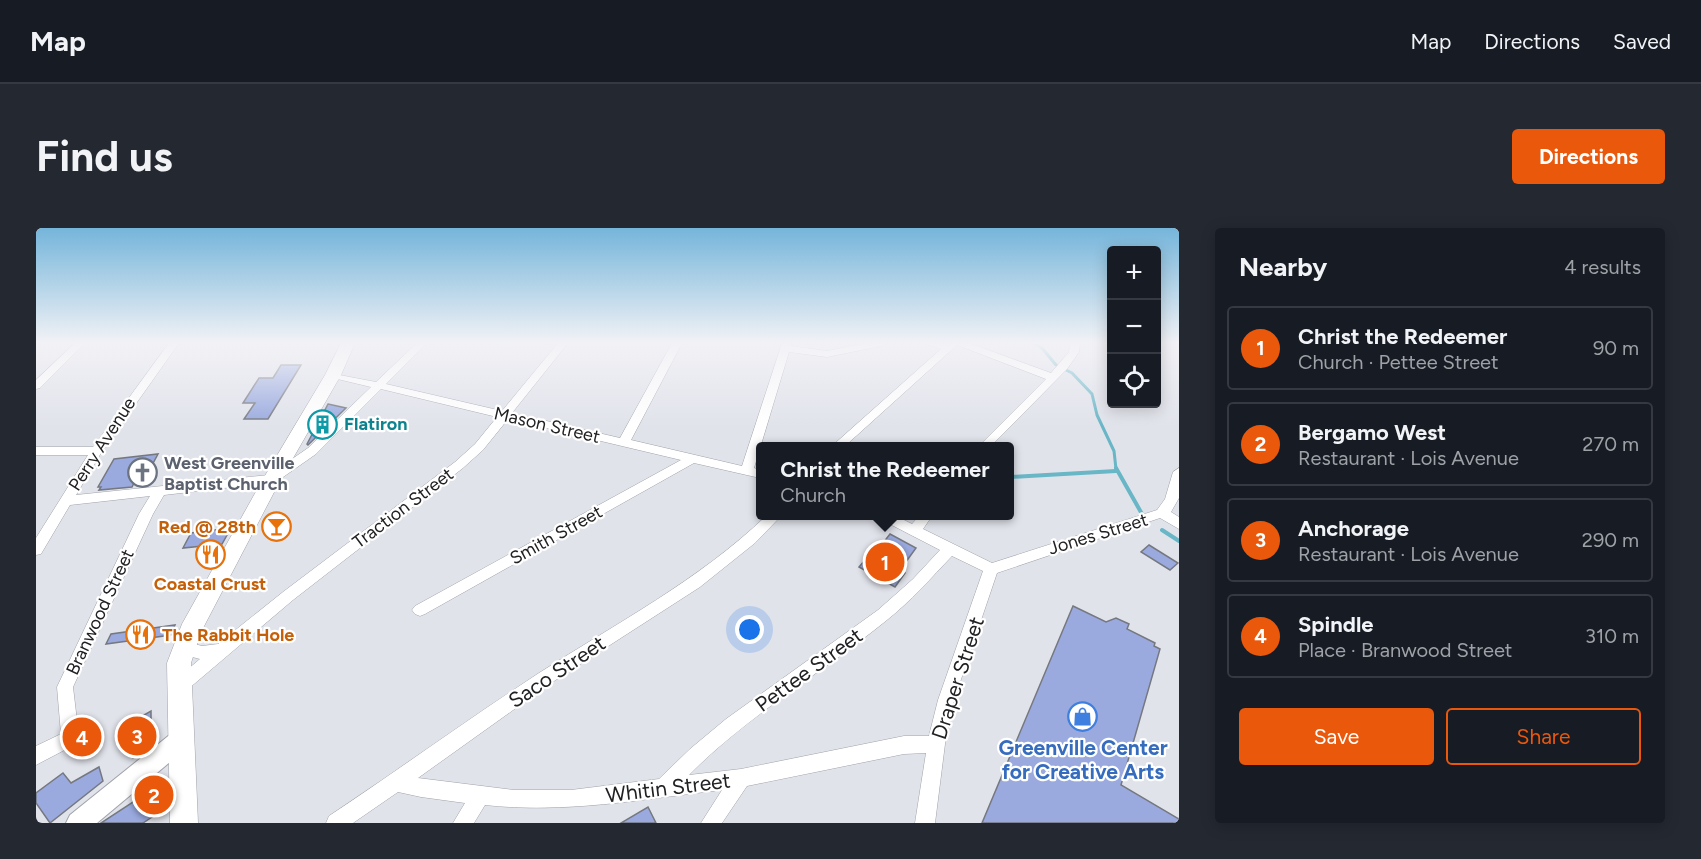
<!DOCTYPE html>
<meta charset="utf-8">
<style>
:root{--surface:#171b24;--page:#242831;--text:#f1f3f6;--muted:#9ea1a6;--line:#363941;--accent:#ea580c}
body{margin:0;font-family:Figtree,sans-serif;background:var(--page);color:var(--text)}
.controls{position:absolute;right:18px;top:18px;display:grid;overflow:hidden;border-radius:6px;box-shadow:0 3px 15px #0003}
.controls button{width:54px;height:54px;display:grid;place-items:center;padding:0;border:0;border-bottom:2px solid var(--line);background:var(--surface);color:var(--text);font:30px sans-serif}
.you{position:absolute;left:714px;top:402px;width:21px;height:21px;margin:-15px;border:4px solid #fff;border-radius:50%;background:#1a73e8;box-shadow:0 0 0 9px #1a73e833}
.badge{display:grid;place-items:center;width:39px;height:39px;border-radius:50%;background:var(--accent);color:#fff;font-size:20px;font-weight:700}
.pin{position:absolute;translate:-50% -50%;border:3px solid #fff;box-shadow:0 2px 6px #0006}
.popup{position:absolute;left:720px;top:214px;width:258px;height:78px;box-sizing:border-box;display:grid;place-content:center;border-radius:6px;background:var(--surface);filter:drop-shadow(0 2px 4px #0005);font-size:20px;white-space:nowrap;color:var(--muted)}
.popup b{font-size:22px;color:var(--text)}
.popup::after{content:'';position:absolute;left:50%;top:100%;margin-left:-12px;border:12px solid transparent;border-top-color:var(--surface)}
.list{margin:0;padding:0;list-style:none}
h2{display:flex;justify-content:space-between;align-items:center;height:78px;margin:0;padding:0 24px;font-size:26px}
h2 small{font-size:20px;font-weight:400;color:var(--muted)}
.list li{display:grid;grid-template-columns:39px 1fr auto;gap:18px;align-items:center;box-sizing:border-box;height:84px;margin:0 12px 12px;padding:0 12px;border:2px solid var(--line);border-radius:6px}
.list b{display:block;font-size:22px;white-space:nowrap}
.list p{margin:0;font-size:20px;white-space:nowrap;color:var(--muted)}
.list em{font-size:20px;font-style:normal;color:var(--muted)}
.actions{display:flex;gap:12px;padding:18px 24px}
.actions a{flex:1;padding:14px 0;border:2px solid var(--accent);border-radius:6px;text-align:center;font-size:21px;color:var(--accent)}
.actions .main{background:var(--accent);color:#fff}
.icon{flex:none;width:33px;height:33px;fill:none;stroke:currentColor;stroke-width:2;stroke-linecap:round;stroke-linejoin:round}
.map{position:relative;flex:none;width:1143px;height:595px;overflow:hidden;border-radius:6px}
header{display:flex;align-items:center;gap:36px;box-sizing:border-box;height:84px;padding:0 30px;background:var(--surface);border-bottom:2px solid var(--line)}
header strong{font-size:28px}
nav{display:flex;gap:33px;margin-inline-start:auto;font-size:21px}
.intro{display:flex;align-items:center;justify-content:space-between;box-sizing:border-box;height:144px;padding:0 36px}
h1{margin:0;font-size:42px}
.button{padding:15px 27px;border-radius:6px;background:var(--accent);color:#fff;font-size:21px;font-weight:700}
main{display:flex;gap:36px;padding:0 36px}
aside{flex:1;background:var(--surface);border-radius:6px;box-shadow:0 3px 15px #0003}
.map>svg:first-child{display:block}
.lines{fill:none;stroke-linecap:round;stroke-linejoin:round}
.stream-far1{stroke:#69b6c6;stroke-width:3}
.stream{stroke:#69b6c6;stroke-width:4}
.building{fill:#9aaadf;stroke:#767880;stroke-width:1.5}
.minor-casing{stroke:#a0a2aa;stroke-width:1}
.tertiary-casing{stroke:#a0a2aa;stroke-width:2}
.secondary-casing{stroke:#a0a2aa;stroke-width:1}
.minor{fill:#fff;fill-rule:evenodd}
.tertiary{fill:#fff;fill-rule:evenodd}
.secondary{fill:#fff;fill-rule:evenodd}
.labels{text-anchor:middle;stroke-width:4.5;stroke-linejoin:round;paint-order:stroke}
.culture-label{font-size:18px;font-weight:bold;fill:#0d838f;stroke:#fff;text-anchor:start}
.street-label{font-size:18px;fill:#212124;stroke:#fff}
.worship-label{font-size:18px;font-weight:bold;fill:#5b616d;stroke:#fff;text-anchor:start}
.food-label{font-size:18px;font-weight:bold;fill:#c56008;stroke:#fff;text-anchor:end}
.near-street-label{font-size:21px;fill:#212124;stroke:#fff}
.near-shop-label{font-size:21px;font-weight:bold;fill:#366cbe;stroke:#fff}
</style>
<header>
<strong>Map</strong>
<nav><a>Map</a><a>Directions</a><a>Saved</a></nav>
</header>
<div class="intro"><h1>Find us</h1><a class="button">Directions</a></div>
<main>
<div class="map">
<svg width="1143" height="595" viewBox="0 0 1143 595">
<rect width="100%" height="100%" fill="#e1e3eb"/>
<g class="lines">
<path class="stream-far1" d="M998,115L1006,120L1020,137L1036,145L1056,166L1061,187L1078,223L1080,241"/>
<g class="stream">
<path d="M1080,240L1106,286"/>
<path d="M974,249L1080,243"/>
<path d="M1126,302L1143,313"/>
</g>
</g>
<g class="building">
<path d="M245,137H265L232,191H208L219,175H207L223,150H237Z"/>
<path d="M292,176L310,180L272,217L271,216Z"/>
<path d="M122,226L107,254L98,255L96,259L63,262L65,259H62L78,231Z"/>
<path d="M195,300L186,316L147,320L155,305Z"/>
<path d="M854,306L880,320L864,342L869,345L859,359L823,339L834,326L837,328Z"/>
<path d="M1113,317L1142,335L1134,342L1105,324Z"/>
<path d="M1037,378L1070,394L1080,390L1093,396L1091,401L1119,415L1118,418L1124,421L1085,557L1143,591V595H946Z"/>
<path d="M139,397L135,407L70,416L75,406Z"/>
<path d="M115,483V515L97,530L85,500Z"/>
<path d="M63,539L67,553L14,595L0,575V565L27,545L35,555Z"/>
<path d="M126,555L131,579L107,595H65Z"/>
<path d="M612,579L620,595H585Z"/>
</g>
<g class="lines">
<defs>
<g id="minor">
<path d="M39,115H49L4,160L0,161V152Z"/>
<path d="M133,115H143L65,225L40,267L233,247L272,220L335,159L293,149V145L340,154L381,115H391L350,156L466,183L522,115H532L476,185L584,210L636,115H646L595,212L706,238L746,115H756L755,118L791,123L831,115H850L845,118L791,129L753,124L718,240L724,242V250L658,235L389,386L384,388L379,386L376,382L379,378L645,232L472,191L447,222L427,240L257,372L151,462L145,465L139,462L137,457L139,452L164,431L141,425L139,420L141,415L147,413L166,418L182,416L247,364L419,234L439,216L461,189L345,161L280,226L240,254L128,267L117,286L37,459L43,510L40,516L0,537V518L25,506L21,459L103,286L114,268L34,277L5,326L0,327V310L52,227H0V219H57Z"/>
<path d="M887,115H933L1015,145L1033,124L1034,115H1044L1043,124L1031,141L955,218H943L1010,151L921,117L809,218H796L905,121Z"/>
<path d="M1143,240V270L1135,284L1143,289V301L1124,290L961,345L918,472L909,516L899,595H879L890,525L868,526L711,558L686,595H665L686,562C607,571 528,586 449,577L438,595H417L429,575L385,569L362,564L317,595H290L293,588C364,541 432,491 503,445C581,395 663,352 730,288H745L719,315L664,359L515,455L382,550L478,562H535L623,551L654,521L690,491L842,382L877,351L904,322L844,291L843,288H860L876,296L883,288H896L887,301L956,335L1121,282L1129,271L1137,244ZM916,328L947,343L902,472L893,508H868L705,541L653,547C712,487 786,445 851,392C875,373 895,350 916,328Z"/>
</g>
<path id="tertiary" d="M144,502L152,505L155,512L152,519L61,595H30L34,587L136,505Z"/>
<path id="secondary" d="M305,115H319L305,147L245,251L165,404L155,435L162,595H134L131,435L146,396L227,251L289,147Z"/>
</defs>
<use href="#minor" class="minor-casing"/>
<use href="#tertiary" class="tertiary-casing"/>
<use href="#secondary" class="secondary-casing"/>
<use href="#minor" class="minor"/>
<use href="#tertiary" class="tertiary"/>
<use href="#secondary" class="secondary"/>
</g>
<linearGradient id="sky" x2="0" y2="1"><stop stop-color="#75b5da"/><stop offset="0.58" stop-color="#f2f2f6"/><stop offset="1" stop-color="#f2f2f6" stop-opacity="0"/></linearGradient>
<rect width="1143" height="198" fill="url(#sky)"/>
<defs>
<symbol id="building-ring" viewBox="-11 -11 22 22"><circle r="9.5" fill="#fff" stroke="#0f9aa8" stroke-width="1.5"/><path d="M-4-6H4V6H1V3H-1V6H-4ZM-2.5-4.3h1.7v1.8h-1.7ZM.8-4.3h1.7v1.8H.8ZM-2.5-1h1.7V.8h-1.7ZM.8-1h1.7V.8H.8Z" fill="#0f9aa8"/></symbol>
<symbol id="church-ring" viewBox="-11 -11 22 22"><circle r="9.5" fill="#fff" stroke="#6b7280" stroke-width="1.5"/><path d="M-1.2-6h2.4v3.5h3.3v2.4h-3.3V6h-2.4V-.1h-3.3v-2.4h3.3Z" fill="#6b7280"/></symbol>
<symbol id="bar-ring" viewBox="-11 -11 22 22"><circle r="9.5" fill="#fff" stroke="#e8710a" stroke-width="1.5"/><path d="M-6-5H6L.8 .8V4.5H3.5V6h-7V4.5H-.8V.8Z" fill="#e8710a"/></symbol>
<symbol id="restaurant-ring" viewBox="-11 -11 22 22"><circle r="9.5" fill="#fff" stroke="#e8710a" stroke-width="1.5"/><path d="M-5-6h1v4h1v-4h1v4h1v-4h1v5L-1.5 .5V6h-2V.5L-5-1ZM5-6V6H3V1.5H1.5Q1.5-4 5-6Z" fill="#e8710a"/></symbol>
<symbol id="shop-ring" viewBox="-11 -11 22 22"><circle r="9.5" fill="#fff" stroke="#3f7fe0" stroke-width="1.5"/><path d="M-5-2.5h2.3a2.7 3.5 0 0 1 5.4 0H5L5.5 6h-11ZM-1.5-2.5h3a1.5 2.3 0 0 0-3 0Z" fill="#3f7fe0"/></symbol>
</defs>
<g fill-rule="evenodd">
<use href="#building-ring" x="270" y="180" width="33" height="33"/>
<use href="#church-ring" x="90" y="228" width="33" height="33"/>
<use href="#bar-ring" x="224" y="282" width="33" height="33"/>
<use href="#restaurant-ring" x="158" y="310" width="33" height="33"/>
<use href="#restaurant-ring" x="88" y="390" width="33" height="33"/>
<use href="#shop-ring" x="1030" y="472" width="33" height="33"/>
</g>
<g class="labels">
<g class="culture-label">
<text x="308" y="202">Flatiron</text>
</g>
<g class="street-label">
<text transform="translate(511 197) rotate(13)" y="6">Mason Street</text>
<text transform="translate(66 216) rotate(-57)" y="6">Perry Avenue</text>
<text transform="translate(367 280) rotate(-37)" y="6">Traction Street</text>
<text transform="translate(1062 306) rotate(-17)" y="6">Jones Street</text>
<text transform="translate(520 307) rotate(-29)" y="6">Smith Street</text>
<text transform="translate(64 384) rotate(-65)" y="6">Branwood Street</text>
</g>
<g class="worship-label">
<text x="128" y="241">West Greenville<tspan x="128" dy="21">Baptist Church</tspan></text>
</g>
<g class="food-label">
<text x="220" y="305">Red @ 28th</text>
<text x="174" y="362" text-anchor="middle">Coastal Crust</text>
<text x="126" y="413" text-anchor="start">The Rabbit Hole</text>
</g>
<g class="near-street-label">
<text transform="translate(773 442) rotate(-36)" y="7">Pettee Street</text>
<text transform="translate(521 444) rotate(-34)" y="7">Saco Street</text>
<text transform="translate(922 450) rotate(-72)" y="7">Draper Street</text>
<text transform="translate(632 560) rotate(-7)" y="7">Whitin Street</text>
</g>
<g class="near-shop-label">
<text x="1047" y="527">Greenville Center<tspan x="1047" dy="24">for Creative Arts</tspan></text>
</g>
</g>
</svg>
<div class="controls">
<button>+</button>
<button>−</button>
<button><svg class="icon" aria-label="locate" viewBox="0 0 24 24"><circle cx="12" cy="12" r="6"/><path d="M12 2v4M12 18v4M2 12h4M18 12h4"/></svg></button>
</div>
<div class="you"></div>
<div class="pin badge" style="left:849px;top:334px">1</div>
<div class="popup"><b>Christ the Redeemer</b>Church</div>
<div class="pin badge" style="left:118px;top:567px">2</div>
<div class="pin badge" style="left:101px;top:508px">3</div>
<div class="pin badge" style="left:46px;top:509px">4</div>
</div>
<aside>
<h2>Nearby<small>4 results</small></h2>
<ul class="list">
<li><span class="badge">1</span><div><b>Christ the Redeemer</b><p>Church · Pettee Street</p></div><em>90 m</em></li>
<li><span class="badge">2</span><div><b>Bergamo West</b><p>Restaurant · Lois Avenue</p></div><em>270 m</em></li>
<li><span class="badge">3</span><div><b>Anchorage</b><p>Restaurant · Lois Avenue</p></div><em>290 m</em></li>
<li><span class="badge">4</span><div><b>Spindle</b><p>Place · Branwood Street</p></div><em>310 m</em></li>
</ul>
<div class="actions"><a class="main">Save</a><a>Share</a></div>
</aside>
</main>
